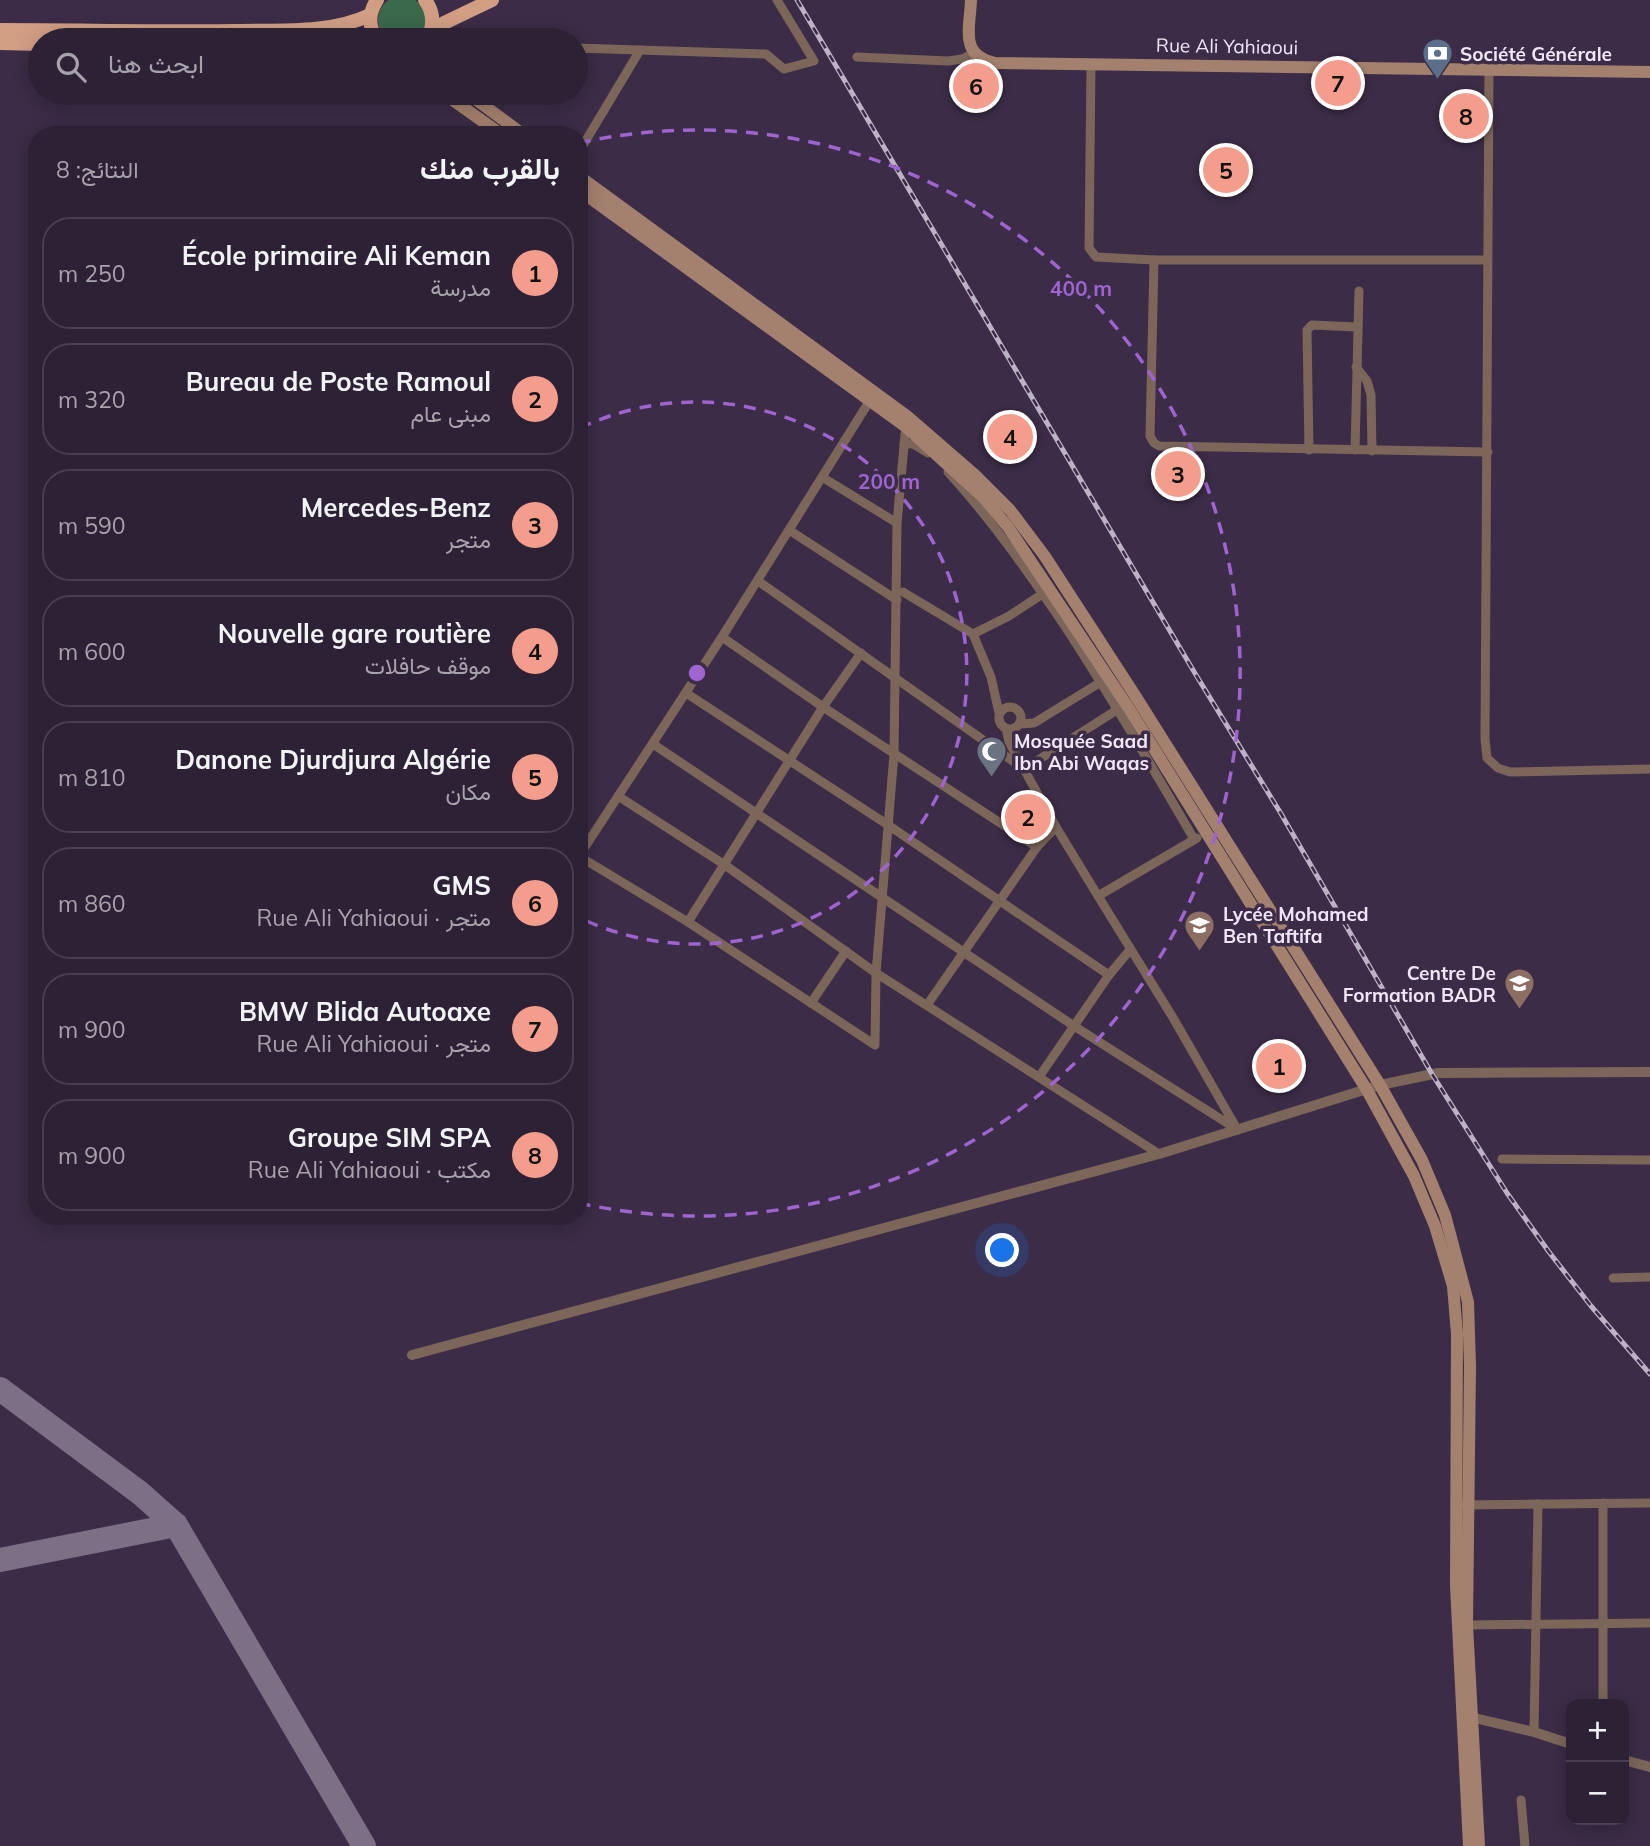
<!DOCTYPE html>
<html lang="ar">
<meta charset="utf-8">
<style>
:root{--surface:#2d2135;--page:#392e41;--text:#f1f3f6;--muted:#a7a3ad;--line:#483e50;--accent:#f59d8d}
body{margin:0;font-family:Mulish,Vazirmatn,sans-serif;background:var(--page);color:var(--text);direction:rtl}
.controls{position:absolute;right:21px;bottom:21px;display:grid;overflow:hidden;border-radius:14px;box-shadow:0 4px 18px #0003}
.controls button{width:63px;height:63px;display:grid;place-items:center;padding:0;border:0;border-bottom:2px solid var(--line);background:var(--surface);color:var(--text);font:35px sans-serif}
.you{position:absolute;left:1003px;top:1251px;width:24px;height:24px;margin:-18px;border:5px solid #fff;border-radius:50%;background:#1a73e8;box-shadow:0 0 0 10px #1a73e833}
.badge{display:grid;place-items:center;width:46px;height:46px;border-radius:50%;background:var(--accent);color:#111;font-size:23px;font-weight:700}
.pin{position:absolute;translate:-50% -50%;border:4px solid #fff;box-shadow:0 2px 7px #0006}
.list{margin:0;padding:0;list-style:none}
h2{display:flex;justify-content:space-between;align-items:center;height:91px;margin:0;padding:0 28px;font-size:30px}
h2 small{font-size:23px;font-weight:400;color:var(--muted)}
.list li{display:grid;grid-template-columns:46px 1fr auto;gap:21px;align-items:center;box-sizing:border-box;height:112px;margin:0 14px 14px;padding:0 14px;border:2px solid var(--line);border-radius:28px}
.list b{display:block;font-size:26px;white-space:nowrap}
.list p{margin:0;font-size:23px;white-space:nowrap;color:var(--muted)}
.list em{font-size:23px;font-style:normal;color:var(--muted)}
.icon{flex:none;width:38px;height:38px;fill:none;stroke:currentColor;stroke-width:2;stroke-linecap:round;stroke-linejoin:round}
.map{position:relative;flex:none;width:1650px;height:1846px;overflow:hidden;direction:ltr}
.search{position:absolute;background:var(--surface);box-shadow:0 4px 18px #0003;left:28px;top:28px;width:560px;height:77px;display:flex;align-items:center;gap:18px;box-sizing:border-box;padding:0 24px;border-radius:38px;color:var(--muted);font-size:26px}
.panel{position:absolute;background:var(--surface);box-shadow:0 4px 18px #0003;left:28px;top:126px;width:560px;height:1099px;border-radius:28px;direction:rtl}
.map>svg:first-child{display:block}
.green{fill:#3b694c}
.lines{fill:none;stroke-linecap:round;stroke-linejoin:round}
.taxiway{stroke:#7d6f86;stroke-width:24}
.minor{stroke:#7c665a;stroke-width:9}
.tertiary{stroke:#7c665a;stroke-width:10}
.secondary{stroke:#a4816e;stroke-width:12}
.trunk{stroke:#d19e84;stroke-width:14}
.rail-casing{stroke:#beb2c6;stroke-width:5}
.rail{stroke:#3c2c47;stroke-width:2.5;stroke-dasharray:8;stroke-linecap:butt}
.ring{fill:none;stroke:#9e64d0;stroke-width:3.5;stroke-dasharray:12 9}
.labels{text-anchor:middle;stroke-width:7;stroke-linejoin:round;paint-order:stroke}
.street-label{font-size:19px;fill:#f0e6f7;stroke:#3c2c47}
.poi-label{font-size:19px;font-weight:bold;fill:#f0e6f7;stroke:#3c2c47;text-anchor:start}
.centre{fill:#9e64d0;stroke:#3c2c47;stroke-width:3.5}
.ring-label{font-size:21px;text-anchor:middle;font-weight:bold;fill:#9e64d0;stroke:#3c2c47;stroke-width:7;stroke-linejoin:round;paint-order:stroke}
</style>
<div class="map">
<svg width="1650" height="1846" viewBox="0 0 1650 1846">
<rect width="100%" height="100%" fill="#3c2c47"/>
<circle class="green" cx="402" cy="20" r="24"/>
<g class="lines">
<g class="taxiway">
<path d="M0,1389L140,1493L176,1525L364,1846"/>
<path d="M0,1560L176,1525"/>
</g>
<g class="minor">
<path d="M576,48L766,54L784,69L814,61L777,0"/>
<path d="M857,57L948,61L962,59L974,53"/>
<path d="M1091,64L1089,248L1096,257L1154,260H1487"/>
<path d="M1489,69L1485,739L1487,758L1498,768L1510,772L1650,769"/>
<path d="M579,152L640,50"/>
<path d="M1154,260L1150,436L1154,443L1159,446L1488,452"/>
<path d="M1356,367L1367,381L1371,395L1372,451"/>
<path d="M872,397L722,637L581,853L582,858L688,922L875,1045L876,973L894,754L897,523L906,424"/>
<path d="M904,444H913L928,453"/>
<path d="M1309,450L1307,330L1312,325L1357,327"/>
<path d="M1355,450L1359,291"/>
<path d="M948,472C992,520 1028,572 1064,625C1110,695 1152,767 1194,839"/>
<path d="M822,477L897,523"/>
<path d="M789,530L897,600"/>
<path d="M758,581L1024,769"/>
<path d="M903,592L973,634L991,677L999,713"/>
<path d="M973,634L1009,616L1047,591"/>
<path d="M722,637L823,707L1037,847"/>
<path d="M686,693L888,825L1109,975"/>
<circle cx="1010" cy="718" r="11"/>
<path d="M1019,724L1034,723L1101,682"/>
<path d="M1006,728L1009,742L1056,827L1098,896L1197,838"/>
<path d="M653,744L1074,1026L1238,1130"/>
<path d="M1024,769L1123,706"/>
<path d="M618,796L725,865L876,973L1159,1154"/>
<path d="M1098,896L1172,1016L1237,1129"/>
<path d="M688,922L823,707L861,653"/>
<path d="M811,1003L846,951"/>
<path d="M927,1005L1037,847L1056,827"/>
<path d="M1039,1077L1109,975L1130,950"/>
<path d="M1502,1159L1650,1160"/>
<path d="M1613,1278L1650,1277"/>
<path d="M1603,1503V1704"/>
<path d="M1463,1505L1650,1503"/>
<path d="M1467,1625L1650,1623"/>
<path d="M1534,1732L1538,1504"/>
<path d="M1521,1800L1525,1846"/>
</g>
<g class="tertiary">
<path d="M412,1355L1159,1154L1380,1085L1438,1073L1650,1072"/>
<path d="M1466,1716L1534,1732L1571,1744"/>
<path d="M1624,1760L1650,1767"/>
</g>
<g class="secondary">
<path d="M971,0C970,29 959,55 995,63L1650,72"/>
<path d="M443,93L502,135"/>
<path d="M467,93L524,135"/>
<path d="M579,176L907,416L975,475L1010,510L1044,555L1136,697L1380,1085L1422,1160L1445,1215L1468,1302L1470,1366L1467,1625L1479,1846"/>
<path d="M579,190L906,427L983,497L1008,527L1126,704L1367,1090L1414,1176L1435,1226L1453,1286L1457,1334L1456,1586L1469,1846"/>
</g>
<g class="trunk">
<path d="M425,0C434,12 434,25 428,38"/>
<path d="M0,30C79,30 158,32 237,31C280,30 330,34 370,15"/>
<path d="M430,34L442,24L492,0"/>
<path d="M377,40C368,26 368,14 377,0"/>
<path d="M0,43L40,44"/>
</g>
<defs>
<path id="rail" d="M797,0L1196,675L1280,812L1432,1074L1507,1193L1549,1252L1591,1306L1650,1374"/>
</defs>
<use href="#rail" class="rail-casing"/>
<use href="#rail" class="rail"/>
</g>
<g class="ring">
<path d="M580 428A271 271 0 1 1 580 918"/>
<path d="M579 143A543 543 0 1 1 579 1203"/>
</g>
<defs>
<symbol id="bank-pin" viewBox="-11 -11 22 30"><path d="M0 17L-7.5 6A9.5 9.5 0 1 1 7.5 6Z" fill="#5c6f8a" stroke="#3c2c47"/><path d="M-6-4H6V4H-6ZM0-2.3a2.3 2.3 0 1 0 0 4.6a2.3 2.3 0 1 0 0-4.6Z" fill="#fff"/></symbol>
<symbol id="mosque-pin" viewBox="-11 -11 22 30"><path d="M0 17L-7.5 6A9.5 9.5 0 1 1 7.5 6Z" fill="#6b7280" stroke="#3c2c47"/><path d="M3.5-4.9A6 6 0 1 0 3.5 4.9A5 5 0 1 1 3.5-4.9Z" fill="#fff"/></symbol>
<symbol id="school-pin" viewBox="-11 -11 22 30"><path d="M0 17L-7.5 6A9.5 9.5 0 1 1 7.5 6Z" fill="#8d6e63" stroke="#3c2c47"/><path d="M0-5L7-2L0 1L-7-2ZM-4 1L0 2.5L4 1V4Q0 6-4 4Z" fill="#fff"/></symbol>
<symbol id="university-pin" viewBox="-11 -11 22 30"><path d="M0 17L-7.5 6A9.5 9.5 0 1 1 7.5 6Z" fill="#8d6e63" stroke="#3c2c47"/><path d="M0-5L7-2L0 1L-7-2ZM-4 1L0 2.5L4 1V4Q0 6-4 4Z" fill="#fff"/></symbol>
</defs>
<g fill-rule="evenodd">
<use href="#bank-pin" x="1420" y="36" width="35" height="47"/>
<use href="#mosque-pin" x="974" y="734" width="35" height="47"/>
<use href="#school-pin" x="1182" y="908" width="35" height="47"/>
<use href="#university-pin" x="1502" y="966" width="35" height="47"/>
</g>
<g class="labels">
<g class="street-label">
<text transform="translate(1227 46) rotate(1)" y="7">Rue Ali Yahiaoui</text>
</g>
<g class="poi-label">
<text x="1460" y="61">Société Générale</text>
<text x="1014" y="748">Mosquée Saad<tspan x="1014" dy="22">Ibn Abi Waqas</tspan></text>
<text x="1223" y="921">Lycée Mohamed<tspan x="1223" dy="22">Ben Taftifa</tspan></text>
<text x="1496" y="980" text-anchor="end">Centre De<tspan x="1496" dy="22">Formation BADR</tspan></text>
</g>
</g>
<circle cx="697" cy="673" r="10" class="centre"/>
<g class="ring-label">
<text x="1081" y="296">400 m</text>
<text x="889" y="489">200 m</text>
</g>
</svg>
<div class="controls">
<button>+</button>
<button>−</button>
</div>
<div class="you"></div>
<div class="pin badge" style="left:1279px;top:1066px">1</div>
<div class="pin badge" style="left:1028px;top:817px">2</div>
<div class="pin badge" style="left:1178px;top:474px">3</div>
<div class="pin badge" style="left:1010px;top:437px">4</div>
<div class="pin badge" style="left:1226px;top:170px">5</div>
<div class="pin badge" style="left:976px;top:86px">6</div>
<div class="pin badge" style="left:1338px;top:83px">7</div>
<div class="pin badge" style="left:1466px;top:116px">8</div>
<div class="search"><svg class="icon" aria-label="search" viewBox="0 0 24 24"><circle cx="10" cy="10" r="6"/><path d="M15 15l6 6"/></svg>ابحث هنا</div>
<section class="panel">
<h2>بالقرب منك<small>النتائج: 8</small></h2>
<ul class="list">
<li><span class="badge">1</span><div><b>École primaire Ali Keman</b><p>مدرسة</p></div><em>250 m</em></li>
<li><span class="badge">2</span><div><b>Bureau de Poste Ramoul</b><p>مبنى عام</p></div><em>320 m</em></li>
<li><span class="badge">3</span><div><b>Mercedes-Benz</b><p>متجر</p></div><em>590 m</em></li>
<li><span class="badge">4</span><div><b>Nouvelle gare routière</b><p>موقف حافلات</p></div><em>600 m</em></li>
<li><span class="badge">5</span><div><b>Danone Djurdjura Algérie</b><p>مكان</p></div><em>810 m</em></li>
<li><span class="badge">6</span><div><b>GMS</b><p>متجر · Rue Ali Yahiaoui</p></div><em>860 m</em></li>
<li><span class="badge">7</span><div><b>BMW Blida Autoaxe</b><p>متجر · Rue Ali Yahiaoui</p></div><em>900 m</em></li>
<li><span class="badge">8</span><div><b>Groupe SIM SPA</b><p>مكتب · Rue Ali Yahiaoui</p></div><em>900 m</em></li>
</ul>
</section>
</div>
